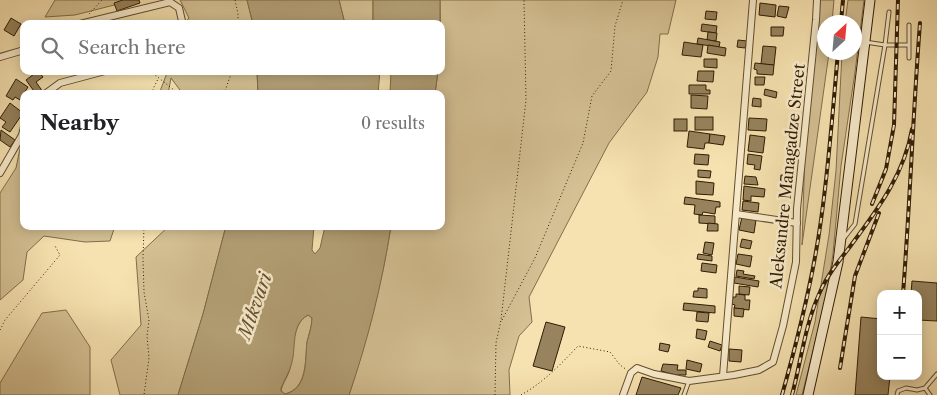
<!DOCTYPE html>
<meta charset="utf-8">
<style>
:root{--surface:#fff;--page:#f6f6f6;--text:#202124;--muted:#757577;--line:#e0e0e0}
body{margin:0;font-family:"Libre Caslon Text",serif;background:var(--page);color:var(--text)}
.controls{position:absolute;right:15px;bottom:15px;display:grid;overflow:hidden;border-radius:10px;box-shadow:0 2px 12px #0003}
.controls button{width:45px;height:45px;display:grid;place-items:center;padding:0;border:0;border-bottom:1px solid var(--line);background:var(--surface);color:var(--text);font:25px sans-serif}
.compass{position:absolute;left:817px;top:15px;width:45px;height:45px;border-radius:50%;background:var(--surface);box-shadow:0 2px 12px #0003;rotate:26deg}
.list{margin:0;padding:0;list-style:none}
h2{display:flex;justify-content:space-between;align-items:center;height:65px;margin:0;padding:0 20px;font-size:21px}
h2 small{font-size:16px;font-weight:400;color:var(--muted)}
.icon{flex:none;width:28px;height:28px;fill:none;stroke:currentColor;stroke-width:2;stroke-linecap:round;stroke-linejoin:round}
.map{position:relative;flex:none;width:937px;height:395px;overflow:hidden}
.search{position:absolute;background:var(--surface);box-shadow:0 2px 12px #0003;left:20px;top:20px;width:425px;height:55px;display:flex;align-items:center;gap:12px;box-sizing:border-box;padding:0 18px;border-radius:10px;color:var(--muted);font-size:19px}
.panel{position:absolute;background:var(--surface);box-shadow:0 2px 12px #0003;left:20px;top:90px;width:425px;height:140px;border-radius:10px}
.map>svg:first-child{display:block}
.green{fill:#d4c093;stroke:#826e4b}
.water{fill:#b39f75;stroke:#7f6b47;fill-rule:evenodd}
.building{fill:#97835d;stroke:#301c03}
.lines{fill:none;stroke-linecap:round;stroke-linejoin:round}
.service-casing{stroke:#624e2e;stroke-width:5}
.minor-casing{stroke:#624e2e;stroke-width:8}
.secondary-casing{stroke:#301c03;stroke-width:11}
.path{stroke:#301c03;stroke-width:1;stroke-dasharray:1 2.5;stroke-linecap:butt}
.service{stroke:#f9eccc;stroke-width:3}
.minor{stroke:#f9eccc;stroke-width:6}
.secondary{stroke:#f9eccc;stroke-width:9}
.rail-casing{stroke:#301c03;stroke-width:4}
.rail{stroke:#f9eccc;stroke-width:2;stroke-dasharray:5.5;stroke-linecap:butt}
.labels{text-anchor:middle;stroke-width:5;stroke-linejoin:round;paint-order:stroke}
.street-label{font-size:16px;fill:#301c03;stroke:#f9eccc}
.water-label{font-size:18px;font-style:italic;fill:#645031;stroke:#f9eccc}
</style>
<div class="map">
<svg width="937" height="395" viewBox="0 0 937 395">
<rect width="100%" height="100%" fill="#f6e2b0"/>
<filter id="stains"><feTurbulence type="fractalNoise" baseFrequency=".004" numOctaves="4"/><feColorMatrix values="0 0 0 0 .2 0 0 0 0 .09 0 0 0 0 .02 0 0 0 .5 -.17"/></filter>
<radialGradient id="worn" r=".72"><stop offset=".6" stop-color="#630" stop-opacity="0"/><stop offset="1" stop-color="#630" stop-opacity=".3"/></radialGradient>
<g class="green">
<path d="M55,0H134L75,15L45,17Z"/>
<path d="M180,0H247L253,24H184L189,18Z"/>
<path d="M339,0H373V24H345Z"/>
<path d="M440,0H676L668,34H660L658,57L647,92L609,143L529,297L532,322L519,336L509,370L510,395H349C367,339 382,284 391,226H441V94H435L438,71H441Z"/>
<path d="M820,0H834L832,22H824V52L829,53L802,245L805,150Z"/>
<path d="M848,0H864L855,72L841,166L833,254L825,303L802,395H796L815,322L829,235L836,171L842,53L854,52V22H845Z"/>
<path d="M166,71H257L258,94H183L171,78L168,94H159L167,73Z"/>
<path d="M21,144L24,146V226H115L110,241L85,242L44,236L27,252L23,280L0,300V193L16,168Z"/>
<path d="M169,226H226L203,314L178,395H120L111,360L141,325L136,257Z"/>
<path d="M66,310L90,347V395H0V383L42,313Z"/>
<path d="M308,315L312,318C312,326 309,334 307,342C305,360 308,388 285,394L281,391C282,384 287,378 289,372C295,354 289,326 308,315Z"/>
</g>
<g class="water">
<path d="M247,0H339L345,24H253Z"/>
<rect x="373" y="0" width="67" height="24"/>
<path d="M257,71H380L378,94H258Z"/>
<path d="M391,71H438L435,94H390Z"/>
<path d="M226,226H314L312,250L315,254L320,248L325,226H391C382,284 368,340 349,395H178L203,314ZM308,315L312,318C312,326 309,334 307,342C305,360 308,389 285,394L281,391V388C285,379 290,371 292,362C296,347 291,324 308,315Z"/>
</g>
<g class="building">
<path d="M123,0H139L140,3L117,11L114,3Z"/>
<path d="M760,3L776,5L775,17L759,15Z"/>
<path d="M779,6L789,7L786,18L777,16Z"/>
<path d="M706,11L717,12L716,20L705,19Z"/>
<path d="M11,18L21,24L14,36L4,30Z"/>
<path d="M702,24L717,26L716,33L701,31Z"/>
<path d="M771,27H784L783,36H771Z"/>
<path d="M708,32L717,33L716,41L707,40Z"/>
<path d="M698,38L720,42L719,47L697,44Z"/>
<path d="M738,40L747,41L745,48L737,47Z"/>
<path d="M684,42L703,45L701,57L682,55Z"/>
<path d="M708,45L726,48L725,56L707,53Z"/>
<path d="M763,46L776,47L774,65L761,64Z"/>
<path d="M704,59H717V68L704,67Z"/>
<path d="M755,63L774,65L773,75L757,74V70L754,69Z"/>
<path d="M38,71L43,77L36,82L43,92L40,94H36L26,80Z"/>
<path d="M698,71H714L713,82L697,81Z"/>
<path d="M755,77H765L764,85H755Z"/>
<path d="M16,79L28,87L20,100L15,97L13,100L6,96Z"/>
<path d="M689,85H706V90H710V94H689Z"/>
<path d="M765,89L777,92L776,98L764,95Z"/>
<path d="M691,95L708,96L707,109L691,108Z"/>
<path d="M753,98L761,99V107L752,106Z"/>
<path d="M10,103L23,113L10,132L2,127L6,122L0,118Z"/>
<rect x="695" y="117" width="18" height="13"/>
<path d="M749,118L767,119L766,131L748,130Z"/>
<rect x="674" y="119" width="13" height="12"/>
<path d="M1,130L15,140L10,147L0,140Z"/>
<path d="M689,131L710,134L709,143H705L704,149L687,147Z"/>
<path d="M710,134L725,136L723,145L709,143Z"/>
<path d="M750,135L765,137L763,153L748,151Z"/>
<path d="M695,154L709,155L708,165L694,164Z"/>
<path d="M748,154L762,156L760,170L754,169L755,165L747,164Z"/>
<path d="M698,170L711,171L710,178L698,177Z"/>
<path d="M781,175H790L789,186L780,185Z"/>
<path d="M745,176L756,177L758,185L744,184Z"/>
<path d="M696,181L714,183L713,195L696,194Z"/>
<path d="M744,186L765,189L764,197L751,196V201L743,200Z"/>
<path d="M685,197L720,202V207H716L715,214L703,212L702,215L694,214L695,205L684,204Z"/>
<path d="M743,201L759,203L758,212L742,210Z"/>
<path d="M699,215L715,216V224L699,223Z"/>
<path d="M742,217L756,220L754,233L739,230Z"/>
<path d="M708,223L718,224V231H707Z"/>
<path d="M742,239L752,241L750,249L740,247Z"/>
<path d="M705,242L714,243L712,255L703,253Z"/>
<path d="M698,254L712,256V261L697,259Z"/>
<path d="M738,254L752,256L750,267L736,264Z"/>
<path d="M702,263L717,265L716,273L701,271Z"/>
<path d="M737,270L744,271L743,274L755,276L754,279L736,276Z"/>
<path d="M735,277L759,281L758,287L734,283Z"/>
<path d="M912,281L937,283V321L918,320V294H911Z"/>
<path d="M739,286L750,287L749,295L739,294Z"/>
<path d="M698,288L707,289V298L693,297L694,291H698Z"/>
<path d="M736,294L745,295V300H750L749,310L734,308L735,305L732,304L733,297H736Z"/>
<path d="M684,303L715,306V313L683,310Z"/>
<path d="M734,308L744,309L743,317L734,316Z"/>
<path d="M697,312L709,313L708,322L696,321Z"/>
<path d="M861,317L881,319V376H890L888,395H855Z"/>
<path d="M546,322L565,327L552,371L533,366Z"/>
<path d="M697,329L707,331L705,340L696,338Z"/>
<path d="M710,341L722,345L720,351L708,347Z"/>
<path d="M660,343L670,345L668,352L659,350Z"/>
<path d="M729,349L742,350L741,362L729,361Z"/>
<path d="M687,360L702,364L700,372L686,369Z"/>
<path d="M663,364L678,365L677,370H686V375H676L661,371Z"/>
<path d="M642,377L681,388L678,395H636Z"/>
</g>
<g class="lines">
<defs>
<g id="service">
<path d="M909,25V58"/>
<path d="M865,42L885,45H908"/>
<path d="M844,238L855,224L885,45L889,12"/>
<path d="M925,388L930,395"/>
<path d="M684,395L689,381"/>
<path d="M897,395L898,391L906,388L917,390L925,388L937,374"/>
</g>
<g id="minor">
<path d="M80,24L170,2L179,8L182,21L179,24"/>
<path d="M0,57L24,50"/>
<path d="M45,94L60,83L105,71"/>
<path d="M0,173L22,135L24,127"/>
<path d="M736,214L797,223"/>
<path d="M723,376L753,0"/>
<path d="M623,395L631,373L637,368L654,374L689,381L734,375L759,370L773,362L783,326L796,262L797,209L816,20L817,0"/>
</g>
<path id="secondary" d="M808,395L838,262L870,0"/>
</defs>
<use href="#service" class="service-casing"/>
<use href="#minor" class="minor-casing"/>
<use href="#secondary" class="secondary-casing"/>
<g class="path">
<path d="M235,0L238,14V24"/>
<path d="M89,14L102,0"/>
<path d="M150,71L179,94"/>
<path d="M153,94V89L158,79"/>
<path d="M224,94L232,71"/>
<path d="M144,226L143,258L144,292L149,320L147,336L149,358L144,395"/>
<path d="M502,320L535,258L583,143L592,96L611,71L615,26L623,0"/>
<path d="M0,330L5,320L60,255L55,246"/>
<path d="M495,395L496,343L501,320L526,100L524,0"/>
<path d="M521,395C544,382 560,365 578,346L610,352L620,365L627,370"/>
</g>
<use href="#service" class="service"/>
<use href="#minor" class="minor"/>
<use href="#secondary" class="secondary"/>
<defs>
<g id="rail">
<path d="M841,22L843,0"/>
<path d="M872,204L886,169L894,125L898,0"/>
<path d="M903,294C910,203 913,113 920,23"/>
<path d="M840,368L855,276L879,213"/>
<path d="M782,395C798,338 813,279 821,220C829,164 833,108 838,52"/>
<path d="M792,395C801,362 805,324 820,292C827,276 838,262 849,248C876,211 904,176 912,129"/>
</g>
</defs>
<use href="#rail" class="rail-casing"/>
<use href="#rail" class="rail"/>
</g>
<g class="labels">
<g class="street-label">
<text transform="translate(787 176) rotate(-84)" y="6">Aleksandre Managadze Street</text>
</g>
<g class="water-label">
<text transform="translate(255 306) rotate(-71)" y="6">Mtkvari</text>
</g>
</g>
<rect width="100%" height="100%" filter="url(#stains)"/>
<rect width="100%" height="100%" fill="url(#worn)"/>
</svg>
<div class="controls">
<button>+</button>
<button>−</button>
</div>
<svg class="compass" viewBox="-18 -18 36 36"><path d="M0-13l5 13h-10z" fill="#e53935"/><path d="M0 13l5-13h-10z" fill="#757577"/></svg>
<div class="search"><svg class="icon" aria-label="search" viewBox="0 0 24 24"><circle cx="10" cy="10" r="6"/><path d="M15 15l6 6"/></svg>Search here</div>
<section class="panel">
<h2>Nearby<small>0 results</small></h2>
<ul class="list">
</ul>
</section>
</div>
